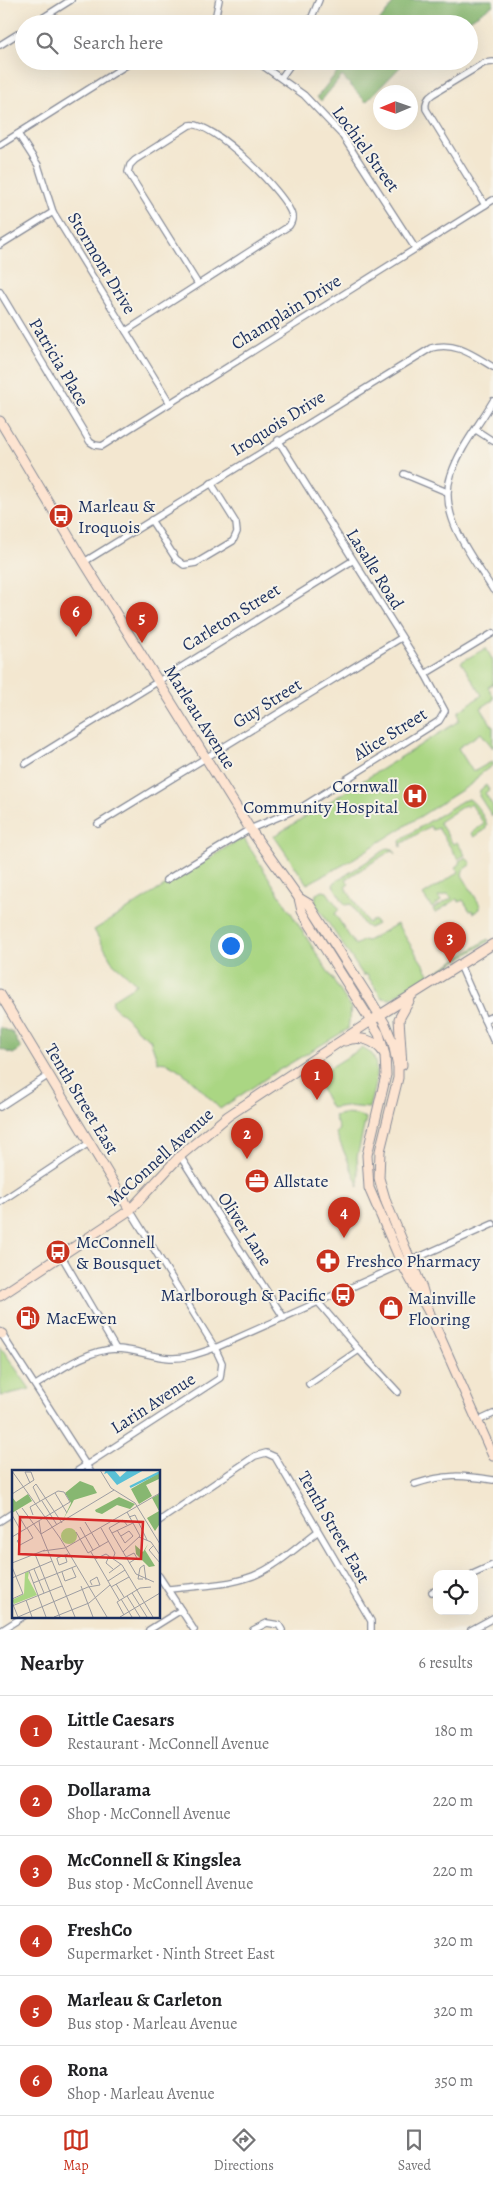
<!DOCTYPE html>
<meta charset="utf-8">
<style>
:root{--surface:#fff;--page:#f6f6f6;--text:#202124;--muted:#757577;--line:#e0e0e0;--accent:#c8321e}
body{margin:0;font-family:Alegreya,serif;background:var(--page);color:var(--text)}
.controls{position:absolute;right:15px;bottom:15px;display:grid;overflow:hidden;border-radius:10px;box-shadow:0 5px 20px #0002}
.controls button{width:45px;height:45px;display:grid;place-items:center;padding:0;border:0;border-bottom:1px solid var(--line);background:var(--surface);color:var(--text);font:25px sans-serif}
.compass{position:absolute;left:373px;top:85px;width:45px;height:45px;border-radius:50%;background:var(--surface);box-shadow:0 5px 20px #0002;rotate:268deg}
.you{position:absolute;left:230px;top:945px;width:18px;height:18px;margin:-12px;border:4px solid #fff;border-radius:50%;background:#1a73e8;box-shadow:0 0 0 8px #1a73e833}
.badge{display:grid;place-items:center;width:32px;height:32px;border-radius:50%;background:var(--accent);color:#fff;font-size:16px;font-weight:700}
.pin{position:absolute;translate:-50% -41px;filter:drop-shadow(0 1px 2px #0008)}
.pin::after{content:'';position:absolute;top:26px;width:18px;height:15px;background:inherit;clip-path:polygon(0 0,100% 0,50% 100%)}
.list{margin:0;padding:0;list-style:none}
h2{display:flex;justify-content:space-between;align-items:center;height:65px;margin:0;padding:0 20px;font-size:21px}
h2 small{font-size:16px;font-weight:400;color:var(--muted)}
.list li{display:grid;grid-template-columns:32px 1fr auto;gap:15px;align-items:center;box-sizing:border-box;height:70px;padding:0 20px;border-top:1px solid var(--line)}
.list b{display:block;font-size:19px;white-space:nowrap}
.list p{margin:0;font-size:16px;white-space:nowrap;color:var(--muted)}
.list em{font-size:16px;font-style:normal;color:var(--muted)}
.icon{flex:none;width:28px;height:28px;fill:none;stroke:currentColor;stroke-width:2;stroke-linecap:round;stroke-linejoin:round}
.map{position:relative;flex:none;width:493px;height:1630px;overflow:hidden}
.search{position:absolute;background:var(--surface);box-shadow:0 5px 20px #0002;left:15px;right:15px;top:15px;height:55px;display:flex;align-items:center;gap:12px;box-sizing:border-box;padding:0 18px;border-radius:28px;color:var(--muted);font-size:19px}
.sheet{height:485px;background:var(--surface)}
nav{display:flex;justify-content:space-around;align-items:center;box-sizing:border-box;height:70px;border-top:1px solid var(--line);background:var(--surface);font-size:14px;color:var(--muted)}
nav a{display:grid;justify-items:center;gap:2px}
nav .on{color:var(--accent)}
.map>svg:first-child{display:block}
.green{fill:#aad683;stroke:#628270}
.forest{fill:#87b771;stroke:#517368}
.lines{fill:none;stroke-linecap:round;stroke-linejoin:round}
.street-casing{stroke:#878b97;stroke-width:8}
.secondary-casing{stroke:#878b97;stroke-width:11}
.street{stroke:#fff;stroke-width:5.5}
.secondary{stroke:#fde4d1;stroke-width:9}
.labels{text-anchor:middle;stroke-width:4;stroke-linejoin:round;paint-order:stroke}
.street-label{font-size:18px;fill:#1b2f5e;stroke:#f7f3e8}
.poi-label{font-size:18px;fill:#1b2f5e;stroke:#f7f3e8;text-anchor:start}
.inset-river{fill:none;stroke:#59c0d6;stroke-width:2.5}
.inset-road{fill:none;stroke:#9d9da2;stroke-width:1}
.view{fill:#d62828;fill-opacity:0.15;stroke:#d62828;stroke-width:2.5}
.inset-edge{fill:none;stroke:#1b2f5e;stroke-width:2.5}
</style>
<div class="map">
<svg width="493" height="1630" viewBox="0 0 493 1630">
<rect width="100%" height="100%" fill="#f7f3e8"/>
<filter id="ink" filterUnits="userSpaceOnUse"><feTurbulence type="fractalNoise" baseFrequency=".02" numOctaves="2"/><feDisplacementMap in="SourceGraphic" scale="10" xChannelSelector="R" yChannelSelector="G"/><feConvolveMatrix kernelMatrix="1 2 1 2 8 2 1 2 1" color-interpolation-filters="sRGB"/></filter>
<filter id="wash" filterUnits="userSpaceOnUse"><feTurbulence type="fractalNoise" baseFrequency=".0096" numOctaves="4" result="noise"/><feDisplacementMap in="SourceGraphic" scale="20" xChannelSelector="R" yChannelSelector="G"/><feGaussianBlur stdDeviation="1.12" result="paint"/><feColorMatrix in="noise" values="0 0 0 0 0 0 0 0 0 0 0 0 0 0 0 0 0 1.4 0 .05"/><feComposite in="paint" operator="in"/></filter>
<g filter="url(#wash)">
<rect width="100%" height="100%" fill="#f3e7d0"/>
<g class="green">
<path d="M486,648L493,661V684L488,687L493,695V700L481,708L493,727V748L481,733L458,748L473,772L493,761V765L479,775L473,783L345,864L307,884L274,836L459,721L458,712L482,695L461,662Z"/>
<path d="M486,785L489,790L485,793L493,806L492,816L479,796L480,790Z"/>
<path d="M469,799C477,804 484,817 487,825L485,830L474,837L471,833L484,824L471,804L467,807L465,805L439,822L453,844L457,842L465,855L458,859L438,828L433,830L430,826L401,844V847L400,841L403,838L462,801Z"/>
<path d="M243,837L351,1008L348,1029L274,1073L220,1109C205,1094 188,1073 169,1064C166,1062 162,1063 158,1062L150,1039L138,1031L127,1018L112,1005L113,999L137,984L113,963L94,930Z"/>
<path d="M388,848L393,849L396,854L392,850L346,879L349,884L345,887L368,923L374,920L377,924L369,928L364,925L351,904L345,905L333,885L335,882Z"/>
<path d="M466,857L471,864L463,870L462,875L480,905V909L474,913L472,910L470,911L463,900L459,902L457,899L435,913L433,909L452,898L448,894L438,897L441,901L432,908L423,895L459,872L456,867L460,864L459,861Z"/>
<path d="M323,891L327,892L339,909L335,914L355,945L364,940L367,941L397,924L430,975L390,999L382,998L367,975H363L315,903L316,894Z"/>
<path d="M488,939L489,941L391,1001Z"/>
<path d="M362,1048L372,1054C381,1070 373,1091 369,1108L345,1106L331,1108L315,1077Z"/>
<path d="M343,1114L357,1115L366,1118L357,1157L359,1187L336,1133L339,1129L334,1116Z"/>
<path d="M0,1346L30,1389L0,1396Z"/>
</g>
<g class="forest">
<path d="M396,0H493V5L463,24H377Z"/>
<path d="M346,61H406L366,102L342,76L321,101L317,97Z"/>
<path d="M0,1027L13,1033L21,1049L13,1054L0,1049Z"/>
</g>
</g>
<g filter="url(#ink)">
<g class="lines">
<defs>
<g id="street">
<path d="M33,24L71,0"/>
<path d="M214,24L219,0"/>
<path d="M309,24L319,0"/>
<path d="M0,45L24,30"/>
<path d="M256,61L304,95L342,135L415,248"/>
<path d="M281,78L293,61"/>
<path d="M18,134L38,165L53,212L170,403"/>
<path d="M0,145L133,61"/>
<path d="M485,205L426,109C425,102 427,98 433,94L484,63L493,62"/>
<path d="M0,245L53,212"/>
<path d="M0,292L90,442L95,445L102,446L493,200"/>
<path d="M126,331L289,226C291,223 293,220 292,216C288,195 211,119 190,125L135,160L130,165L128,172L198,284"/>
<path d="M493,401C479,425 459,449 451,475C437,516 473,557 493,590"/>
<path d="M476,430L493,441"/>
<path d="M404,474L447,492"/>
<path d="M151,520L176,559L184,565L196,563L233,541L237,532L236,523L211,483"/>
<path d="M84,562L431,348C455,341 473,355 493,367"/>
<path d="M425,674L493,633"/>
<path d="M25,764L352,561"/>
<path d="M98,824L401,638"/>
<path d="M166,880L250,829L302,807L439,721L445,711L425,674L278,440"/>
<path d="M460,965L493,1040"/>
<path d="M484,1020L493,1016"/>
<path d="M0,1107L49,1075"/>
<path d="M180,1156L284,1318"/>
<path d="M0,1202L89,1143"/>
<path d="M61,1255L116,1349"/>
<path d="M318,1302L359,1350L398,1392"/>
<path d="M1,1333L90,1471"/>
<path d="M309,1384L359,1350"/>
<path d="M36,1385C60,1370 86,1350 116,1349C134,1349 152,1357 170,1358C185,1359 200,1353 215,1348L493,1224"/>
<path d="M478,1421L493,1414"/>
<path d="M77,1471L220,1378L222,1363L215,1348L130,1210"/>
<path d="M415,1484C445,1474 462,1475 493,1480"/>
<path d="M0,1521L14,1512"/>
<path d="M159,1521L255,1456L266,1453L275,1457L371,1621V1630"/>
<path d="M473,1574L493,1565"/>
<path d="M159,1576L194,1630"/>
<path d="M168,1589C196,1586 226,1586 253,1576C276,1567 297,1547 317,1532"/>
<path d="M432,1592L437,1590"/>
<path d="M2,1630L24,1616"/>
<path d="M149,1630L181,1610"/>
<path d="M253,1630L267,1623L279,1625L282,1630"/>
<path d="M471,1630L493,1618"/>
</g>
<g id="secondary">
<path d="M0,421L84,562L250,829L299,898L309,904L371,1001L385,1024L393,1043L398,1067V1078L380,1151L379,1178L386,1202L422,1288L429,1312"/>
<path d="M299,898L302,911L309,923L379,1034L385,1055L386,1075L367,1155L369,1188L402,1264L429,1312L493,1456"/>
<path d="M0,994L130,1210"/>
<path d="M345,1041C360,1035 375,1040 384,1053"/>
<path d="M402,1065L399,1019L410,999"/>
<path d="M0,1296L130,1210L180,1156L228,1116L380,1015L493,944"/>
<path d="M0,1333L2,1334"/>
</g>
</defs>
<use href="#street" class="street-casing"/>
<use href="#secondary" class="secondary-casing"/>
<use href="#street" class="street"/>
<use href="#secondary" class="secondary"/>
</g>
</g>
<defs>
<symbol id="bus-disc" viewBox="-11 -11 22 22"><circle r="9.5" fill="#c8321e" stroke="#f7f3e8"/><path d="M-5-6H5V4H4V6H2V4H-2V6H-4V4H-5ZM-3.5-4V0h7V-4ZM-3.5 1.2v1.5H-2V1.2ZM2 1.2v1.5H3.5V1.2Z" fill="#fff"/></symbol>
<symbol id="hospital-disc" viewBox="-11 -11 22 22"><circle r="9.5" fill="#c8321e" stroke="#f7f3e8"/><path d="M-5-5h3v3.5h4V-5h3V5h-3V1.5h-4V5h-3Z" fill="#fff"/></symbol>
<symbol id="office-disc" viewBox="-11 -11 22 22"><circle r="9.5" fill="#c8321e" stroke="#f7f3e8"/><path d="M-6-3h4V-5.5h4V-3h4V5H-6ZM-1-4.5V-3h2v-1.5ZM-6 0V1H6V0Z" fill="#fff"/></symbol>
<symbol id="pharmacy-disc" viewBox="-11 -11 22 22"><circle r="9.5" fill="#c8321e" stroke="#f7f3e8"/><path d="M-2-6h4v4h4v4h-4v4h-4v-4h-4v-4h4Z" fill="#fff"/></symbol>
<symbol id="shop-disc" viewBox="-11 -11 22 22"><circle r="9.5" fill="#c8321e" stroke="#f7f3e8"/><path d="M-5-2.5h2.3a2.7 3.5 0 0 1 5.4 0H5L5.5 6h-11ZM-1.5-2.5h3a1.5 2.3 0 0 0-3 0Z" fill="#fff"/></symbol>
<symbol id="fuel-disc" viewBox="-11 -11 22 22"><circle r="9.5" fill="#c8321e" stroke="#f7f3e8"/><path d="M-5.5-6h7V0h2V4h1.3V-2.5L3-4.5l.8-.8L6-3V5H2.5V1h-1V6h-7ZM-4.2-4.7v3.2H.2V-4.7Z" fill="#fff"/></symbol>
</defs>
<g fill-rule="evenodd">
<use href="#bus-disc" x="47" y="502" width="28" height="28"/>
<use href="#hospital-disc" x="401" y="782" width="28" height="28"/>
<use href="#office-disc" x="243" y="1167" width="28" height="28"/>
<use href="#bus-disc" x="44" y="1238" width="28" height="28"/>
<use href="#pharmacy-disc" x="314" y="1247" width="28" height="28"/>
<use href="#bus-disc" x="329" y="1281" width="28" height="28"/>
<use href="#shop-disc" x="377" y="1294" width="28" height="28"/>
<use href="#fuel-disc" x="14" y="1304" width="28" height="28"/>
</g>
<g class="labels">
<g class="street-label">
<text transform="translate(366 149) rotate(54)" y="6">Lochiel Street</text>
<text transform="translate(102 263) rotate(59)" y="6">Stormont Drive</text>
<text transform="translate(286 312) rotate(-32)" y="6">Champlain Drive</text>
<text transform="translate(59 362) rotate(59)" y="6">Patricia Place</text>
<text transform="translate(278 423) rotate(-32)" y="6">Iroquois Drive</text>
<text transform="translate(375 569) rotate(58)" y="6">Lasalle Road</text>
<text transform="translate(231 617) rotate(-32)" y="6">Carleton Street</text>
<text transform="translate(267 703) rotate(-32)" y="6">Guy Street</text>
<text transform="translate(200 717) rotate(58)" y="6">Marleau Avenue</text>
<text transform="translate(390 734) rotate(-32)" y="6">Alice Street</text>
<text transform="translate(82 1099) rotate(59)" y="6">Tenth Street East</text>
<text transform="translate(160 1157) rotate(-42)" y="6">McConnell Avenue</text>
<text transform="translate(245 1229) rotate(57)" y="6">Oliver Lane</text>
<text transform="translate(153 1403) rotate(-33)" y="6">Larin Avenue</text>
<text transform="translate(334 1527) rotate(60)" y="6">Tenth Street East</text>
</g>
<g class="poi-label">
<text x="78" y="512">Marleau &amp;<tspan x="78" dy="21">Iroquois</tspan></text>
<text x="398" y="792" text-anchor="end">Cornwall<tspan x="398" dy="21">Community Hospital</tspan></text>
<text x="274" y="1187">Allstate</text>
<text x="76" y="1248">McConnell<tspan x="76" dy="21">&amp; Bousquet</tspan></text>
<text x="346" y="1267">Freshco Pharmacy</text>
<text x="326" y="1301" text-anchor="end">Marlborough &amp; Pacific</text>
<text x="408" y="1304">Mainville<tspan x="408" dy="21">Flooring</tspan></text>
<text x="46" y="1324">MacEwen</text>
</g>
</g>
<g transform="translate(12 1470)">
<rect width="148" height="148" fill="#f3e7d0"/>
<path d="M49 66a8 8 0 1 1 16 0a8 8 0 1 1-16 0ZM17,101L16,108L25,125L2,134L0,130L12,124L13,103Z" fill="#aad683"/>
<path d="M147,3V9L134,15L140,26L127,34L119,19ZM68,11L81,16L85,23L62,30L51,50L59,33L53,23ZM16,24L20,31L0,43V27L4,32ZM147,24V55L143,61L135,48L147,41L140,28ZM107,27L123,34L118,39L105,35L90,44L84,42L83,40ZM136,74L133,80L143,96L137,97L124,84L123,75L131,82Z" fill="#87b771"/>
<path d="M94,0H102L108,7L116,0H132L105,15L95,3L92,4Z" fill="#59c0d6"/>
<path class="inset-river" d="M118,17L148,2"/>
<path class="inset-road" d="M88,0L99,18L123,33L148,74M0,1L48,68L95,147M43,23L55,43M0,24L22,10L19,2H13L18,13M28,31L21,17L24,14L50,53M30,31L45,55M10,38L29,64M4,41L14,58M0,45L9,61M117,47L123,45L135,70M27,51L29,64L63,147M73,52L88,77M115,55L111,50L97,58L124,104L142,112M68,57L81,80M89,58L103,83L101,89M105,60L113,73L121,66L117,61L109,66M64,62L76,83L97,71M6,63L8,68L5,71L8,75L21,68L15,58M100,63L121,53M29,64L102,20M0,67L58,32L52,22L46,21L18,37L21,45M127,67L139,72L148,85M142,75L137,80L148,93M31,81L53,78L148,23M79,82L107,130M111,82L128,66L115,42M23,84L48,147M53,85L55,92L47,95L45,89V88L53,85L56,84M97,86L94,93L101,99M114,87L122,83L125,88L117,93M83,89L94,84L110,95L141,147M0,93L33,80M0,97L11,124L0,129M22,99L32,123M17,101L34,147M50,102L53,111L64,107L60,98M97,103L109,94M0,108L40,91M131,109H126L128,98L132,95L134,110M96,111L113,100M21,113L64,96M104,114L112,127M69,116L81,147M99,117L117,107M120,123L135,147M115,126L128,147M109,129L120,147M14,130L20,147M0,132L6,147M0,136L50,116M112,145L105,132L128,118L139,117M6,147L76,117L88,115L85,107L78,111L80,115M42,147L77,133L98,115M108,147L148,123"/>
<path class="view" d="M8,47L131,52L129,89L7,84Z"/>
<rect width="148" height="148" class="inset-edge"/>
</g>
</svg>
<div class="controls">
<button><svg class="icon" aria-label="locate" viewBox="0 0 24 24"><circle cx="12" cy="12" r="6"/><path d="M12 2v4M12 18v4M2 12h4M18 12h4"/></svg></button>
</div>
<svg class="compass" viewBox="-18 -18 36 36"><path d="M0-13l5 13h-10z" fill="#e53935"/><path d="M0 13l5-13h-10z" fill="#757577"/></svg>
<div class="you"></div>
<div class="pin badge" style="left:317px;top:1100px">1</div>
<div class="pin badge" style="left:247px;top:1159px">2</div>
<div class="pin badge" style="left:450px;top:963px">3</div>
<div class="pin badge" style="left:344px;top:1238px">4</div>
<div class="pin badge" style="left:142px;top:643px">5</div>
<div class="pin badge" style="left:76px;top:637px">6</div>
<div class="search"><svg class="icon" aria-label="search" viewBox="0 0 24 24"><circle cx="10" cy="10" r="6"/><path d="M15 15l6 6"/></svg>Search here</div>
</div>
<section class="sheet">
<h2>Nearby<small>6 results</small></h2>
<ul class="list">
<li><span class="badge">1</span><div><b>Little Caesars</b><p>Restaurant · McConnell Avenue</p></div><em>180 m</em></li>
<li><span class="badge">2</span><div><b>Dollarama</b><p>Shop · McConnell Avenue</p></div><em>220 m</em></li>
<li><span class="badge">3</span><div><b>McConnell &amp; Kingslea</b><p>Bus stop · McConnell Avenue</p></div><em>220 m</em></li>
<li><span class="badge">4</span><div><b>FreshCo</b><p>Supermarket · Ninth Street East</p></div><em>320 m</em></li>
<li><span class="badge">5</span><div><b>Marleau &amp; Carleton</b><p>Bus stop · Marleau Avenue</p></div><em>320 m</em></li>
<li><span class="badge">6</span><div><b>Rona</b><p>Shop · Marleau Avenue</p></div><em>350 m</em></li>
</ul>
</section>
<nav>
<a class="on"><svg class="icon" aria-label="map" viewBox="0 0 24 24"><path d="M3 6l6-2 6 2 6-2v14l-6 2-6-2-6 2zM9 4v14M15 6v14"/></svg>Map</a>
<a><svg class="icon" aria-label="directions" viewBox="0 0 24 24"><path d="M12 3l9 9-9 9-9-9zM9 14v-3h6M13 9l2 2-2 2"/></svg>Directions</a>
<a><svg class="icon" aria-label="saved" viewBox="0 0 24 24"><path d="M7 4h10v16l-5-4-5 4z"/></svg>Saved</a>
</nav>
